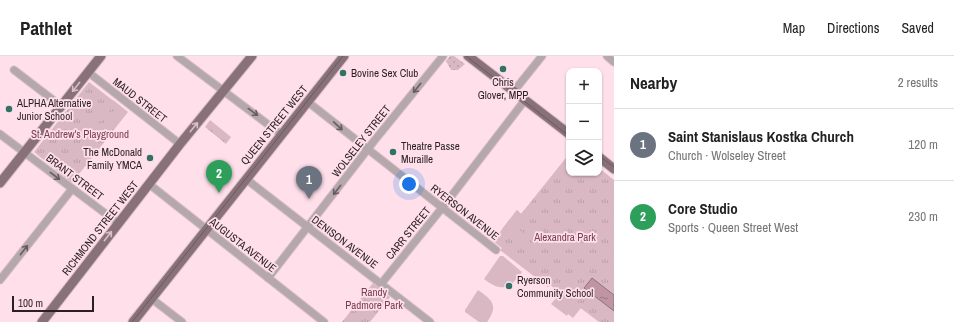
<!DOCTYPE html>
<meta charset="utf-8">
<style>
:root{--surface:#fff;--page:#f2f2f2;--text:#222;--muted:#767676;--line:#e0e0e0;--accent:#307263}
body{margin:0;font-family:"Archivo Narrow",sans-serif;background:var(--page);color:var(--text)}
.controls{position:absolute;right:12px;top:12px;display:grid;overflow:hidden;border-radius:8px;box-shadow:0 1px 3px #0004}
.controls button{width:36px;height:36px;display:grid;place-items:center;padding:0;border:0;border-bottom:1px solid var(--line);background:var(--surface);color:var(--text);font:20px sans-serif}
.scale{position:absolute;left:12px;bottom:10px;width:82px;box-sizing:border-box;padding-left:4px;border:2px solid #2a1f23;border-top:0;font-size:11px;line-height:14px;white-space:nowrap;color:#2a1f23;-webkit-text-stroke:3px #ffe0ea;paint-order:stroke}
.you{position:absolute;left:409px;top:128px;width:14px;height:14px;margin:-10px;border:3px solid #fff;border-radius:50%;background:#1a73e8;box-shadow:0 0 0 6px #1a73e833}
.badge{display:grid;place-items:center;width:26px;height:26px;border-radius:50%;background:var(--accent);color:#fff;font-size:13px;font-weight:700}
.pin{position:absolute;translate:-50% -33px;filter:drop-shadow(0 1px 2px #0008)}
.pin::after{content:'';position:absolute;top:21px;width:14px;height:12px;background:inherit;clip-path:polygon(0 0,100% 0,50% 100%)}
.list{margin:0;padding:0;list-style:none}
h2{display:flex;justify-content:space-between;align-items:center;height:52px;margin:0;padding:0 16px;font-size:17px}
h2 small{font-size:13px;font-weight:400;color:var(--muted)}
.list li{display:grid;grid-template-columns:26px 1fr auto;gap:12px;align-items:center;box-sizing:border-box;height:72px;padding:0 16px;border-top:1px solid var(--line)}
.list b{display:block;font-size:15px;white-space:nowrap}
.list p{margin:0;font-size:13px;white-space:nowrap;color:var(--muted)}
.list em{font-size:13px;font-style:normal;color:var(--muted)}
.icon{flex:none;width:22px;height:22px;fill:none;stroke:currentColor;stroke-width:2;stroke-linecap:round;stroke-linejoin:round}
.map{position:relative;flex:none;width:614px;height:266px;overflow:hidden}
header{display:flex;align-items:center;gap:24px;box-sizing:border-box;height:56px;padding:0 20px;background:var(--surface);border-bottom:1px solid var(--line)}
header strong{font-size:19px}
nav{display:flex;gap:22px;margin-inline-start:auto;font-size:14px}
main{display:flex}
aside{flex:1;background:var(--surface)}
.map>svg:first-child{display:block}
.grass{fill:url(#grass-dots)}
.park{fill:url(#park-tufts)}
.garden{fill:#d9b8c3}
.water{fill:url(#water-ripples);stroke:#92717d}
.lines{fill:none;stroke-linecap:round;stroke-linejoin:round}
.minor-casing{stroke:#d9bdc6;stroke-width:9}
.major-casing{stroke:#d9bdc6;stroke-width:11}
.minor{stroke:#b5a8ac;stroke-width:7}
.major{stroke:#887179;stroke-width:9}
.tram{stroke:#6c5a60;stroke-width:1}
.oneway{stroke:#dbbfc8}
.oneway2{stroke:#695d61}
.poi-dot{fill:#307263;stroke:#ffe0ea;stroke-width:1.5}
.labels{text-anchor:middle;stroke-width:3.5;stroke-linejoin:round;paint-order:stroke}
.poi-label{font-size:11px;fill:#2a1f23;stroke:#ffe0ea;text-anchor:start}
.street-label{font-size:11px;fill:#2a1f23;stroke:#ffe0ea}
.park-label{font-size:11px;fill:#783e55;stroke:#ffe0ea}
</style>
<header>
<strong>Pathlet</strong>
<nav><a>Map</a><a>Directions</a><a>Saved</a></nav>
</header>
<main>
<div class="map">
<svg width="614" height="266" viewBox="0 0 614 266">
<defs>
<pattern id="grass-dots" width="8" height="8" patternUnits="userSpaceOnUse"><rect width="8" height="8" fill="#d9b8c3"/><path d="M2 2h.1M6 6h.1" fill="none" stroke="#ba9ea7" stroke-width="1.8" stroke-linecap="round"/></pattern>
<pattern id="park-tufts" width="24" height="20" patternUnits="userSpaceOnUse"><rect width="24" height="20" fill="#d9b8c3"/><path d="M3 7l-1-3M5 7V3M7 7l1-3M15 17l-1-3M17 17v-4M19 17l1-3" fill="none" stroke="#ba9ea7"/></pattern>
<pattern id="water-ripples" width="26" height="14" patternUnits="userSpaceOnUse"><rect width="26" height="14" fill="#bf94a3"/><path d="M2 4q2-2 4 0t4 0M15 11q2-2 4 0t4 0" fill="none" stroke="#9b7884"/></pattern>
</defs>
<rect width="100%" height="100%" fill="#ffe0ea"/>
<path class="grass" d="M450,0H454L465,8L458,14H451L446,5Z"/>
<g class="park">
<path d="M89,26L128,56L72,127L34,96Z"/>
<path d="M210,64L231,81L226,88L205,71Z"/>
<path d="M569,98V117H599V112L614,124V266H599L550,229L548,231L500,194L502,192L493,185L517,154L521,158Z"/>
<path d="M373,227L390,241L370,266H342Z"/>
</g>
<g class="garden">
<path d="M113,44L124,53L121,58L90,69C83,67 78,61 81,53L84,54L83,60L91,63L115,55V52L110,48Z"/>
<path d="M517,154L521,158L525,154L527,156L515,170L523,177L521,179L512,180L502,173Z"/>
<path d="M500,200H503L522,216C509,234 501,236 484,223Z"/>
<path d="M478,234C492,244 499,249 487,266H479L465,256V254Z"/>
<path d="M561,236L581,252L573,262L568,258L567,260L551,248Z"/>
</g>
<path class="water" d="M592,222L614,239V255L584,232Z"/>
<g class="lines">
<defs>
<g id="minor">
<path d="M177,0L282,79"/>
<path d="M607,0L614,6"/>
<path d="M14,14L61,50"/>
<path d="M88,16L180,88"/>
<path d="M514,35L542,0"/>
<path d="M308,46L496,194"/>
<path d="M0,78L118,167"/>
<path d="M246,123L430,266"/>
<path d="M149,128L324,266"/>
<path d="M268,222L374,85L443,0"/>
<path d="M0,224L72,133"/>
<path d="M381,228L446,147L525,44"/>
<path d="M152,243L182,266"/>
</g>
<g id="major">
<path d="M468,0L569,78"/>
<path d="M599,101L614,113"/>
<path d="M0,127L101,0"/>
<path d="M42,266L180,88L252,0"/>
<path d="M133,266L344,0"/>
</g>
</defs>
<use href="#minor" class="minor-casing"/>
<use href="#major" class="major-casing"/>
<use href="#minor" class="minor"/>
<use href="#major" class="major"/>
<g class="tram">
<path d="M466,0L569,80"/>
<path d="M599,100L614,111"/>
<path d="M132,266L343,0"/>
</g>
</g>
<defs><path id="oneway-shaft" d="M-6 0H5M1.5-3L5.5 0L1.5 3" fill="none" stroke-width="1.6" stroke-linecap="round" stroke-linejoin="round"/></defs>
<g class="oneway">
<use href="#oneway-shaft" transform="translate(76 31) rotate(128)"/>
<use href="#oneway-shaft" transform="translate(194 71) rotate(-51)"/>
<use href="#oneway-shaft" transform="translate(108 180) rotate(-52)"/>
</g>
<g class="oneway2">
<use href="#oneway-shaft" transform="translate(417 32) rotate(129)"/>
<use href="#oneway-shaft" transform="translate(253 56) rotate(36)"/>
<use href="#oneway-shaft" transform="translate(338 70) rotate(43)"/>
<use href="#oneway-shaft" transform="translate(55 120) rotate(37)"/>
<use href="#oneway-shaft" transform="translate(337 134) rotate(128)"/>
<use href="#oneway-shaft" transform="translate(24 194) rotate(-52)"/>
</g>
<g class="poi-dot">
<circle cx="503" cy="13" r="4"/>
<circle cx="343" cy="17" r="4"/>
<circle cx="9" cy="53" r="4"/>
<circle cx="393" cy="96" r="4"/>
<circle cx="150" cy="102" r="4"/>
<circle cx="509" cy="230" r="4"/>
</g>
<g class="labels">
<g class="poi-label">
<text x="351" y="21">Bovine Sex Club</text>
<text x="503" y="30" text-anchor="middle">Chris<tspan x="503" dy="13">Glover, MPP</tspan></text>
<text x="17" y="51">ALPHA Alternative<tspan x="17" dy="13">Junior School</tspan></text>
<text x="401" y="94">Theatre Passe<tspan x="401" dy="13">Muraille</tspan></text>
<text x="142" y="100" text-anchor="end">The McDonald<tspan x="142" dy="13">Family YMCA</tspan></text>
<text x="517" y="228">Ryerson<tspan x="517" dy="13">Community School</tspan></text>
</g>
<g class="street-label">
<text transform="translate(140 44) rotate(38)" y="4">MAUD STREET</text>
<text transform="translate(274 69) rotate(-51)" y="4">QUEEN STREET WEST</text>
<text transform="translate(361 85) rotate(-52)" y="4">WOLSELEY STREET</text>
<text transform="translate(75 121) rotate(37)" y="4">BRANT STREET</text>
<text transform="translate(465 156) rotate(38)" y="4">RYERSON AVENUE</text>
<text transform="translate(100 172) rotate(-52)" y="4">RICHMOND STREET WEST</text>
<text transform="translate(408 177) rotate(-51)" y="4">CARR STREET</text>
<text transform="translate(345 186) rotate(37)" y="4">DENISON AVENUE</text>
<text transform="translate(243 189) rotate(38)" y="4">AUGUSTA AVENUE</text>
</g>
<g class="park-label">
<text x="80" y="82">St. Andrew's Playground</text>
<text x="565" y="185">Alexandra Park</text>
<text x="374" y="240">Randy<tspan x="374" dy="13">Padmore Park</tspan></text>
</g>
</g>
</svg>
<div class="controls">
<button>+</button>
<button>−</button>
<button><svg class="icon" aria-label="layers" viewBox="0 0 24 24"><path d="M12 4l9 5-9 5-9-5zM3 14l9 5 9-5"/></svg></button>
</div>
<div class="scale">100 m</div>
<div class="you"></div>
<div class="pin badge" style="left:309px;top:143px;background:#6b7280">1</div>
<div class="pin badge" style="left:219px;top:137px;background:#2e9e5b">2</div>
</div>
<aside>
<h2>Nearby<small>2 results</small></h2>
<ul class="list">
<li><span class="badge" style="background:#6b7280">1</span><div><b>Saint Stanislaus Kostka Church</b><p>Church · Wolseley Street</p></div><em>120 m</em></li>
<li><span class="badge" style="background:#2e9e5b">2</span><div><b>Core Studio</b><p>Sports · Queen Street West</p></div><em>230 m</em></li>
</ul>
</aside>
</main>
